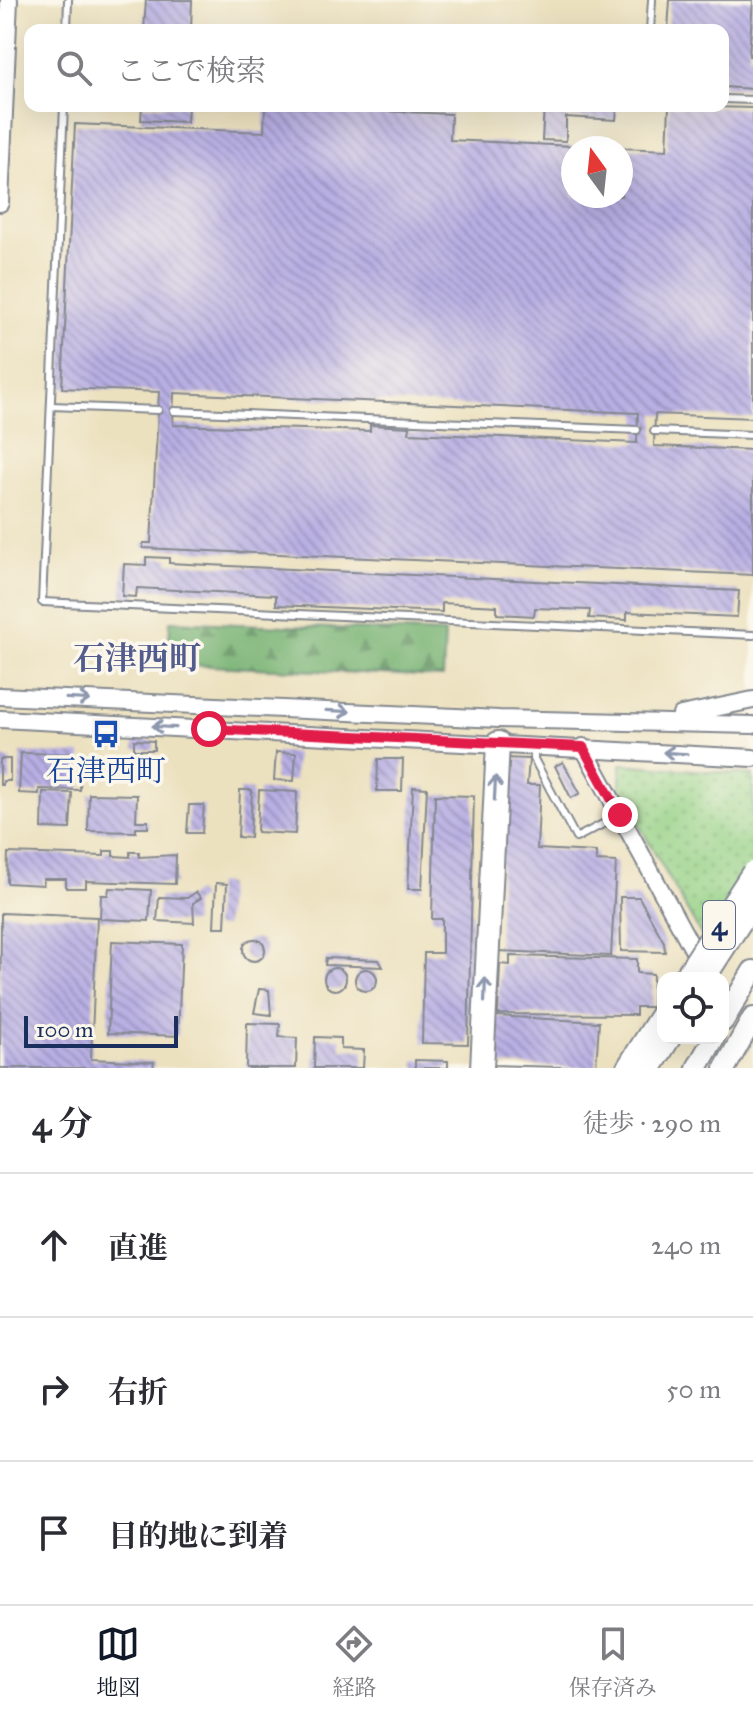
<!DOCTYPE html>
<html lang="ja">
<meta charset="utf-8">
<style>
:root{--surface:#fff;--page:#f2f2f3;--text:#2b2b33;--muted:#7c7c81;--line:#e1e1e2;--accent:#111827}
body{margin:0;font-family:"IM FELL Great Primer","Noto Serif JP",serif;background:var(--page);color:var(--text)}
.controls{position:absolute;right:24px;bottom:24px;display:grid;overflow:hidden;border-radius:16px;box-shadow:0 8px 32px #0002}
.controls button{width:72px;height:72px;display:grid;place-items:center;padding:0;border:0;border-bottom:2px solid var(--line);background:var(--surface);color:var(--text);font:40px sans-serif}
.compass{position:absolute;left:561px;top:136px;width:72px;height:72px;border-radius:50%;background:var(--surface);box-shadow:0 8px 32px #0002;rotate:345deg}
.scale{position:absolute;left:24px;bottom:20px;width:154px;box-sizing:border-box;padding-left:8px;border:4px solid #1b2f5e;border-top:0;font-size:22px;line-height:28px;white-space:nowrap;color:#1b2f5e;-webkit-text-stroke:6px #fbf7ec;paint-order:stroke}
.stop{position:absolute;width:24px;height:24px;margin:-18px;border:6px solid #e11d48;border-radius:50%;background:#fff}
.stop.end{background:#e11d48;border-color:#fff;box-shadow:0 2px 8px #0008}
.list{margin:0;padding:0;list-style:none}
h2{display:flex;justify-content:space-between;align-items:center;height:104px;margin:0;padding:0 32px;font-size:34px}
h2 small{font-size:26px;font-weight:400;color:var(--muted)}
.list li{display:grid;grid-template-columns:52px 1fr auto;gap:24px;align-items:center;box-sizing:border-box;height:144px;padding:0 32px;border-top:2px solid var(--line)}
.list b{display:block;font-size:30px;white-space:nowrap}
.list em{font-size:26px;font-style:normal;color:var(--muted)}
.icon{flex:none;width:44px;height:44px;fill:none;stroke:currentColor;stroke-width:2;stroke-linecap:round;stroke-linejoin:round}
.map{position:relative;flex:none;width:753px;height:1068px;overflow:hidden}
.search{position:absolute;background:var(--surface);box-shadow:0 8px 32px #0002;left:24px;right:24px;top:24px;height:88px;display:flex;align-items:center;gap:20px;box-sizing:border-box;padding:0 28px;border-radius:16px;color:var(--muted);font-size:30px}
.sheet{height:536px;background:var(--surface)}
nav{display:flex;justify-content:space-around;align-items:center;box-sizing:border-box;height:112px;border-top:2px solid var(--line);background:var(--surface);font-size:22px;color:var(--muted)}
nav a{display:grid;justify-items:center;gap:4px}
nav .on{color:var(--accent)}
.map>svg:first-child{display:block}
.forest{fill:url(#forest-firs);stroke:#4a7168;stroke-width:2}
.park{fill:url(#park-dots);stroke:#588072;stroke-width:2}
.building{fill:url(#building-back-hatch);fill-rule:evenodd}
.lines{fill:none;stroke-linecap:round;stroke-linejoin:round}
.service-casing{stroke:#84888e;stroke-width:10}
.tertiary-casing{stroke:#84888e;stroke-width:20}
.primary-casing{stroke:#84888e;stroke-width:24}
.motorway-casing{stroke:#84888e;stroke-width:26}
.service{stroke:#fff;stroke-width:6}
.tertiary{stroke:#fff;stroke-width:16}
.primary{stroke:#fff;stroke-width:20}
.motorway{stroke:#fff;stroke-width:22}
.motorway-bridge-casing{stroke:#84888e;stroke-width:26;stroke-linecap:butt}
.motorway-bridge{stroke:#fff;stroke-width:22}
.oneway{stroke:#8d97ae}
.route{stroke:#e11d48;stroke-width:10}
.labels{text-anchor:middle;stroke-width:7;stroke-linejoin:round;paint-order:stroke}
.shield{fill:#fbf7ec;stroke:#5e6b89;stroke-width:2}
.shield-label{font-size:28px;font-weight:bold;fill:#1b2f5e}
.transit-label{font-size:30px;fill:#164399;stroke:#fbf7ec}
.neighbourhood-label{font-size:32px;font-weight:bold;fill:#525c8d;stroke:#fbf7ec}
</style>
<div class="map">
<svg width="753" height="1068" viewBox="0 0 753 1068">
<defs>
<pattern id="forest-firs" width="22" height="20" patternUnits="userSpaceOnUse" patternTransform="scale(2)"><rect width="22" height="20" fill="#78b373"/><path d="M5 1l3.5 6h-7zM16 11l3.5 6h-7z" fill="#629262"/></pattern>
<pattern id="park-dots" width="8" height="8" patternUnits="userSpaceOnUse" patternTransform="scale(2)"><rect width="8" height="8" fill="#95d186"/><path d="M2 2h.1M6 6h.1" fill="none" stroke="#79aa71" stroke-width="1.8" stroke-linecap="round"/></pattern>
<pattern id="building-back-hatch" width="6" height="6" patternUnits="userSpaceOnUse" patternTransform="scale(2)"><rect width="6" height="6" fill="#b8afe3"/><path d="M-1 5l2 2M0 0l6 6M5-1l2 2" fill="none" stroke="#958fbb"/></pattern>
</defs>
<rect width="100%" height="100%" fill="#fbf7ec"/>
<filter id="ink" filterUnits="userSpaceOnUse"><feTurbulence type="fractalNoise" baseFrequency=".0125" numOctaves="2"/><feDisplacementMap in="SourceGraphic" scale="16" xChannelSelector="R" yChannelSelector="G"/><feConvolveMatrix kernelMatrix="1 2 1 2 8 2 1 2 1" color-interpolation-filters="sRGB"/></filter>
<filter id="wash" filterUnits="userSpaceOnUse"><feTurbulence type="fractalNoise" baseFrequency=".006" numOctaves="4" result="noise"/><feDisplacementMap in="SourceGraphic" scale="32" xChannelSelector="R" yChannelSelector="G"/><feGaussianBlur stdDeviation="1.8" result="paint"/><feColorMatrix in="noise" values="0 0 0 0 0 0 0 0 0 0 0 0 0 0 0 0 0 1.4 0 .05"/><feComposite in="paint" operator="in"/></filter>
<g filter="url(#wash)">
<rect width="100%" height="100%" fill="#ece1bf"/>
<path class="forest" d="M170,621L445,633L443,677L168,664Z"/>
<path class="park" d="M621,764L753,775V884L709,949L620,791Z"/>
<g id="blocks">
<g class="building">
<path d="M146,0H192L191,30H144Z"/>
<path d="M670,0H753L749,56H753V89L723,87V30H668Z"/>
<path d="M142,106H188L187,122L141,120Z"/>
<path d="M265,106L451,114L450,140L573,146V196H621V148L667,150L669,106L753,108V418L655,414L654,446L753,450V575L143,548V543H151L159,392L62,388L75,124L264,132ZM174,393L638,413L637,443L409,433L410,427L370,425V431L173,425Z"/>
<path d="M544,106L617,109L616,120L566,117V141L542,140Z"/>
<path d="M146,557L169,558V563L739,591L737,617L627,612V620L589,618L590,610L535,608L534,616L497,614V606L442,603V612L276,605V595L137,588L136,597L122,596L124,564L146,565Z"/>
<path d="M134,740L154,741V750H134Z"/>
<path d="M276,752L296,753L294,781L274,780Z"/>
<path d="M21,753L81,754L80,790L39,789V794L19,793Z"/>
<path d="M504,758L529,759L527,785H540L537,849L596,852V861L616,862L611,956L498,951Z"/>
<path d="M0,759H10V781H3V785H0Z"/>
<path d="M378,759H403L402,791H377Z"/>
<path d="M563,762L580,793L571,798L555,766Z"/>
<path d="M413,787L427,788L422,889H408Z"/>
<path d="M240,790H252L250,838L238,837Z"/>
<path d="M259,790L297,792L295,834L257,832Z"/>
<path d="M43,792L72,793L70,829L42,828Z"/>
<path d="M89,794L137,795L136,821H148V828H136V832L88,831Z"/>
<path d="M435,795L474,796L468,1044L422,1043L424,953H442V919H432Z"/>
<path d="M189,805H204L202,833H187Z"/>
<path d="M104,851H113V856L130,857V852H139V857L176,855L175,884L86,881V888H66V879H43V885L7,883L8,853L104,856Z"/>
<path d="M216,883L227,884L225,927H214Z"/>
<path d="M109,888L151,890L149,921L100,919L101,895H108Z"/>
<path d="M196,892L201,898L193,903L194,923L157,921L159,897L187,898Z"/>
<path d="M620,897H639L664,942L665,952L621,951Z"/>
<path d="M1,913L97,917L91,1059L154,1062L153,1068H0Z"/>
<circle cx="254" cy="950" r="11"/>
<path d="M112,941L182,944L178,1036L108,1033Z"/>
<path d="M510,956L637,959V973L653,974L652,1007H636V1015L498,1014L500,964L510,965Z"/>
<path d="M326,958L379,960L383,967L325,965Z"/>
<circle cx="335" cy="979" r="11"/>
<circle cx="366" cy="980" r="11"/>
<path d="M259,989L269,990L271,1015L254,1013Z"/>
<path d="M496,1016L599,1022L596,1068L493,1065Z"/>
<path d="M247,1023L280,1024L279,1037L297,1038L296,1068H246Z"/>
<path d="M315,1037L341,1038V1049L364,1050L363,1068H314Z"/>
<path d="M415,1060L448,1061V1068H415Z"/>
</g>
</g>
</g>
<g filter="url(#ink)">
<use href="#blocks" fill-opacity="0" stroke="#84888e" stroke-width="2"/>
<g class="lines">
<defs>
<g id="service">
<path d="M67,30L68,0"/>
<path d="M650,30L652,0"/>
<path d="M723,99L753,100"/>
<path d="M64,106L42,602L753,635"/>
<path d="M51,406L158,410"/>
<path d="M174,411L637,430"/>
<path d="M654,431L753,435"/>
<path d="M534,749V759L576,838L620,815"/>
</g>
<g id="tertiary">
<path d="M0,203L9,0"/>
<path d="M0,696L499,719L753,725"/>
<path d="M681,715L753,700"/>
<path d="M0,719L753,758"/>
<path d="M583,747L702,966"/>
</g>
<g id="primary">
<path d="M723,1021L753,971"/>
<path d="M697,1068L714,1038"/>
<path d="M725,1068L753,1018"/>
</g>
<g id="motorway">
<path d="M482,1068L498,743"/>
<path d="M628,1068L663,1013"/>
<path d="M650,1068L669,1038"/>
</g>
</defs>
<use href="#service" class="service-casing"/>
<use href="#tertiary" class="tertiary-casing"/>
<use href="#primary" class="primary-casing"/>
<use href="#motorway" class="motorway-casing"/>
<use href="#service" class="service"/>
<use href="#tertiary" class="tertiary"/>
<use href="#primary" class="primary"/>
<use href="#motorway" class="motorway"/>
<defs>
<g id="motorway-bridge">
<path d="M685,978L753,873"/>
<path d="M704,978L753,902"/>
</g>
</defs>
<use href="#motorway-bridge" class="motorway-bridge-casing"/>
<use href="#motorway-bridge" class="motorway-bridge"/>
</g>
<defs><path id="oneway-shaft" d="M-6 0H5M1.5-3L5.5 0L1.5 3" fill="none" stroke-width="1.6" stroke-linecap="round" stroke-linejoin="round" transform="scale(2)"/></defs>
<g class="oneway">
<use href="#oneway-shaft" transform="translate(78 699) rotate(3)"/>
<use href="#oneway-shaft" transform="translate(338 711) rotate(3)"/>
<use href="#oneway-shaft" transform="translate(164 727) rotate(-177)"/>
<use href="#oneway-shaft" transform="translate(675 753) rotate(-176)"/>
<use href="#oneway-shaft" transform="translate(495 788) rotate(-87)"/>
<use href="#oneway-shaft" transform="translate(485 990) rotate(-88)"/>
</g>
</g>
<g class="lines" filter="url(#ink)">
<path class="route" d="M209,729L583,747L620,815"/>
</g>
<defs>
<symbol id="bus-bare" viewBox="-9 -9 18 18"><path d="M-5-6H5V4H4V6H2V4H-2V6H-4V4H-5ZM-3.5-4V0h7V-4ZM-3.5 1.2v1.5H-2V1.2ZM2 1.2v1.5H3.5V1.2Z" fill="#1a4fb4" stroke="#fbf7ec" stroke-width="2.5" paint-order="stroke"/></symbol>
</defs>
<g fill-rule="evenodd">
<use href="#bus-bare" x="86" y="714" width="40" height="40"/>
</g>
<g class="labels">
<rect class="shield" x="703" y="901" width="32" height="48" rx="6"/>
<g class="shield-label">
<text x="719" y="935">4</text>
</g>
<g class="transit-label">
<text x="106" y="781">石津西町</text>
</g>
<g class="neighbourhood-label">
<text x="137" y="669">石津西町</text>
</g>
</g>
</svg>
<div class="controls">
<button><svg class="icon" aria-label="locate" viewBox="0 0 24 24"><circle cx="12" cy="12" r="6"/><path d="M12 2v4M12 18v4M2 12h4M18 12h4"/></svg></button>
</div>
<svg class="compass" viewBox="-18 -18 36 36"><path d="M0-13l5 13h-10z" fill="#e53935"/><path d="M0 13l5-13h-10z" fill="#7c7c81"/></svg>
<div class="scale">100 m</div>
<div class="stop" style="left:209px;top:729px"></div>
<div class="stop end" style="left:620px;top:815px"></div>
<div class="search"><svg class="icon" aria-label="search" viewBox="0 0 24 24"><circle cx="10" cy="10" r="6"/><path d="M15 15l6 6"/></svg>ここで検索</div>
</div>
<section class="sheet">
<h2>4 分<small>徒歩 · 290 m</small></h2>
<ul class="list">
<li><svg class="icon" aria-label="ahead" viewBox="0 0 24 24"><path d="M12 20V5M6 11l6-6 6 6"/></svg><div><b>直進</b></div><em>240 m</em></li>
<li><svg class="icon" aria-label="right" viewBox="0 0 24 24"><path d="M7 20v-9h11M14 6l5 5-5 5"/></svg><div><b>右折</b></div><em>50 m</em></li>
<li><svg class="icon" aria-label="arrive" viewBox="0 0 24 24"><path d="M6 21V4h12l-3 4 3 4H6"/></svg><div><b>目的地に到着</b></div></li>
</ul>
</section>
<nav>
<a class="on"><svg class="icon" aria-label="map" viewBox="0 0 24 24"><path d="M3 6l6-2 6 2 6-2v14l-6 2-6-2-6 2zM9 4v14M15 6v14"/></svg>地図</a>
<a><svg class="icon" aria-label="directions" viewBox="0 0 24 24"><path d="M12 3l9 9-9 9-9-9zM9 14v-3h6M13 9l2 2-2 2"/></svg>経路</a>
<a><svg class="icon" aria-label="saved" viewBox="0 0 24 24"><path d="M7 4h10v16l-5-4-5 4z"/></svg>保存済み</a>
</nav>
